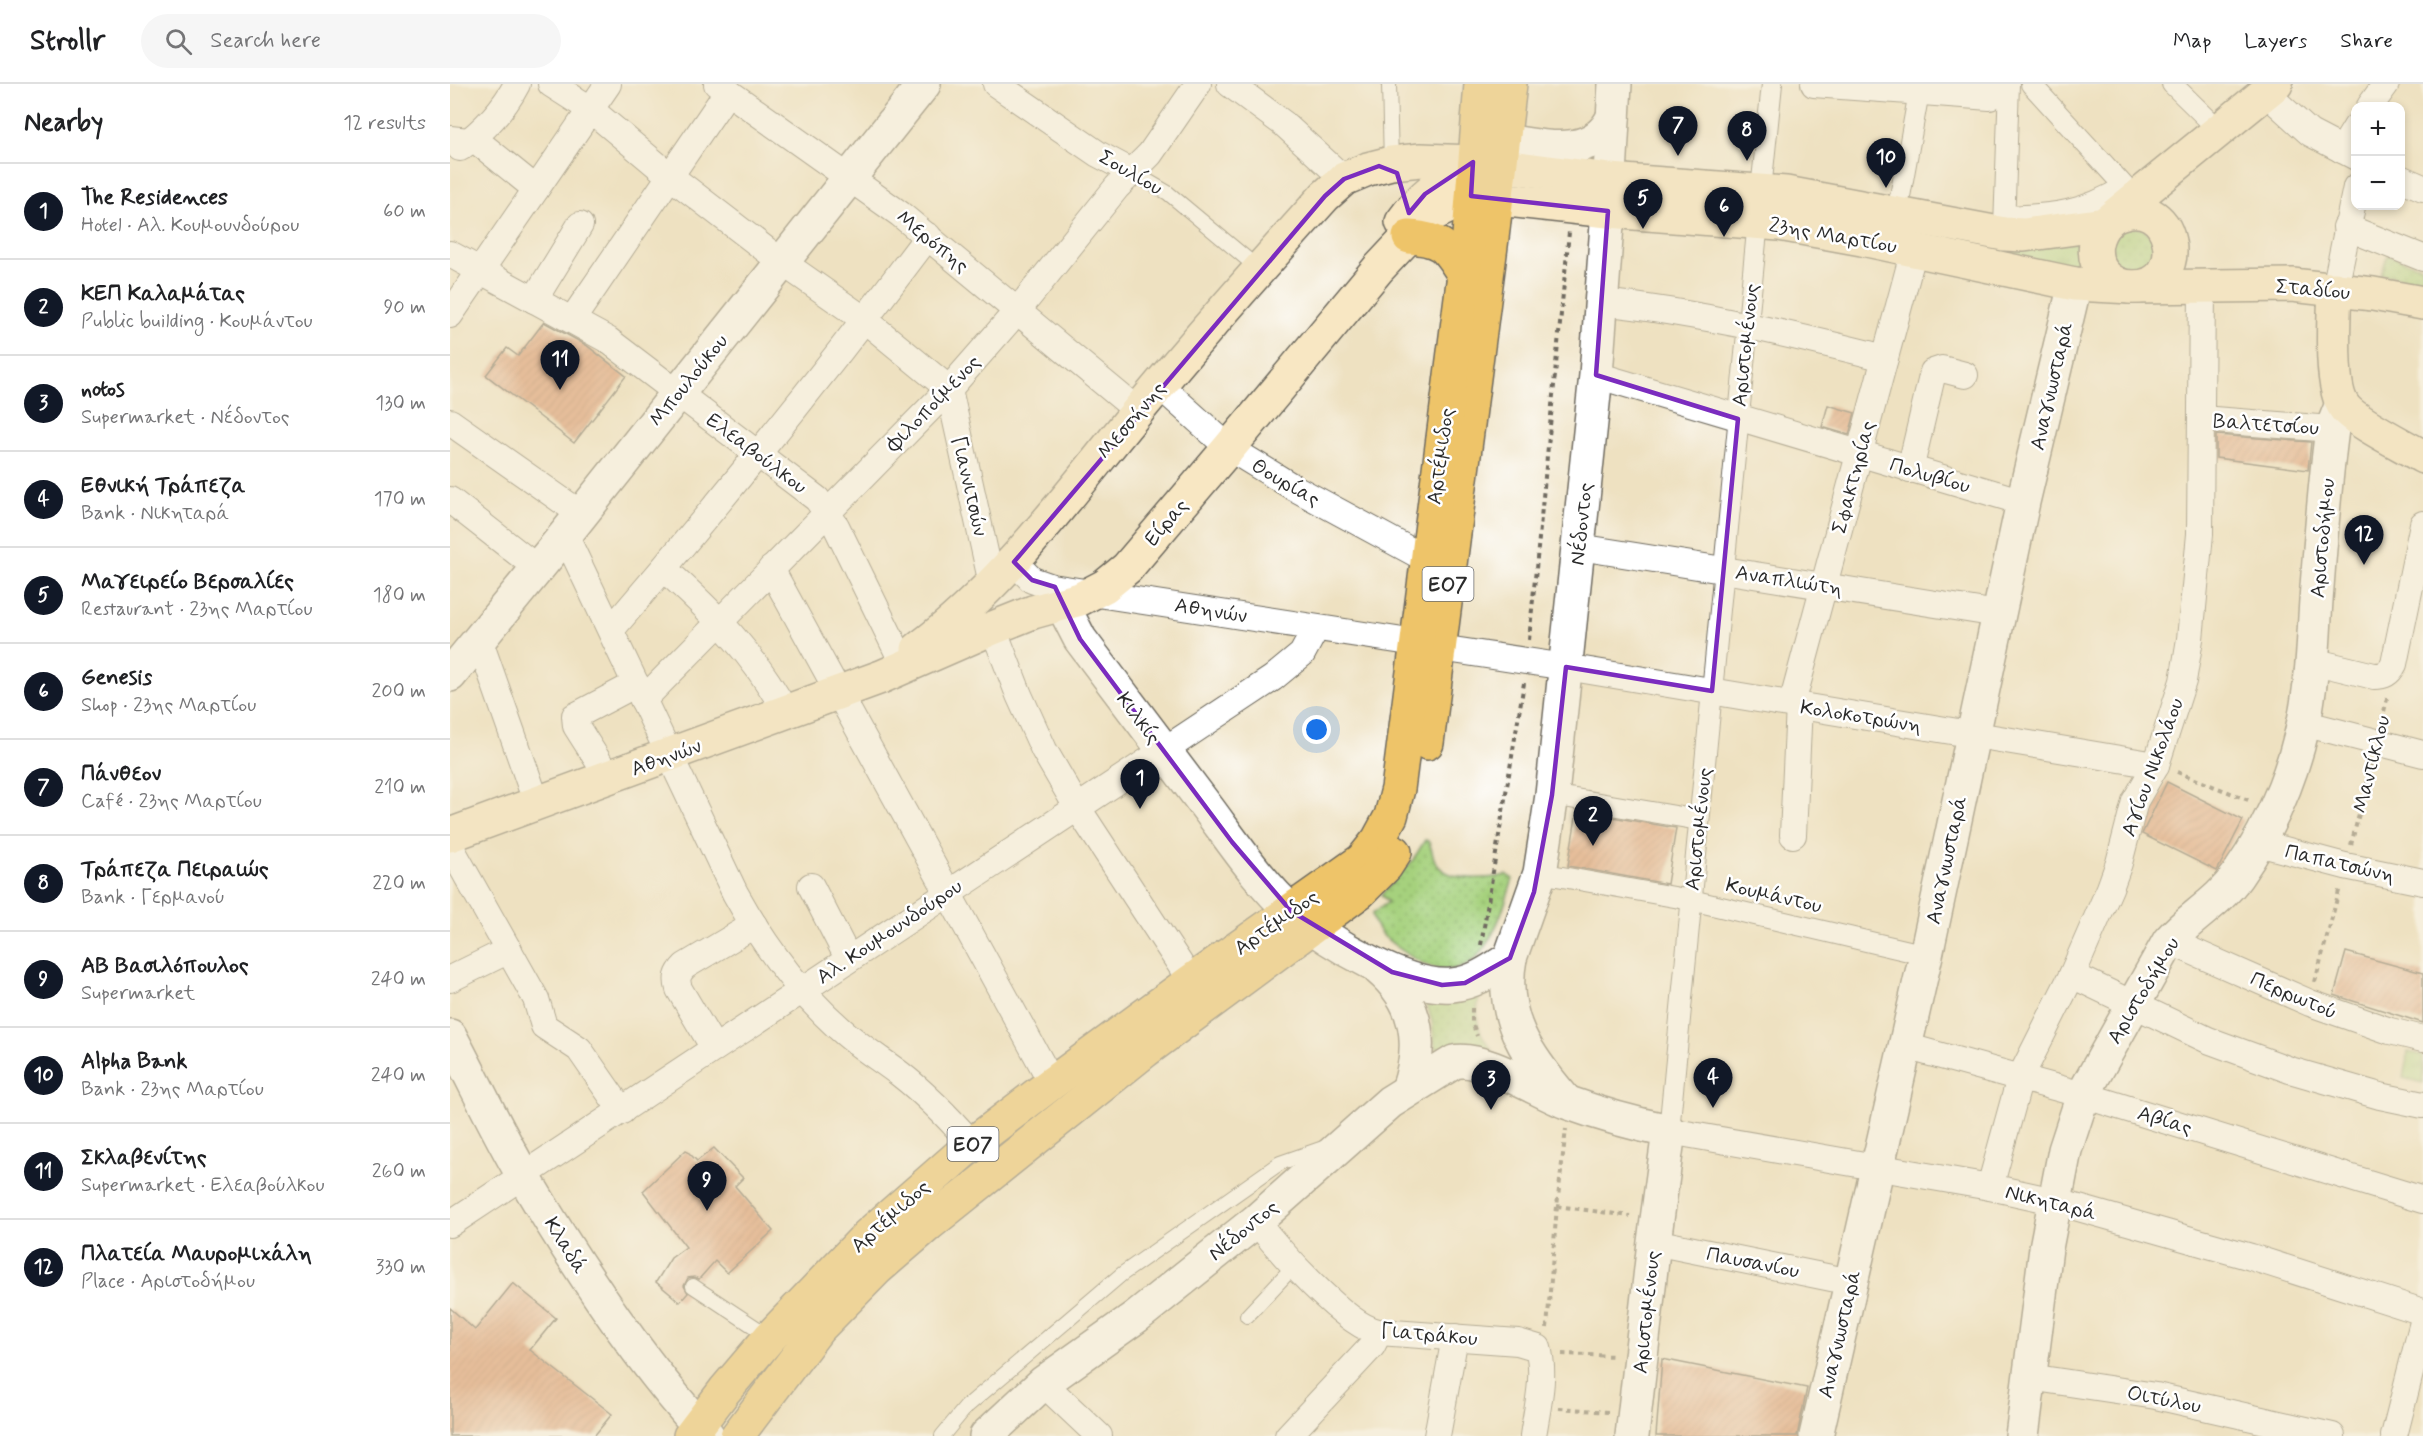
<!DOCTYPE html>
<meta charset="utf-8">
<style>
:root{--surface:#fff;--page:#f6f6f6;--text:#202124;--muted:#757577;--line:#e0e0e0;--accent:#111827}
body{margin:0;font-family:Mynerve,sans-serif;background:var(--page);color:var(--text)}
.controls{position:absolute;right:18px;top:18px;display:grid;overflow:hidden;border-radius:12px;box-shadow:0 3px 9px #0003}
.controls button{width:54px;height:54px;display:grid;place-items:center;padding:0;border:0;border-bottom:2px solid var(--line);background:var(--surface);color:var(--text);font:30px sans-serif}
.you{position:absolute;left:867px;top:646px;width:21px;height:21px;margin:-15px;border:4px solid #fff;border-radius:50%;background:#1a73e8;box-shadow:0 0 0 9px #1a73e833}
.badge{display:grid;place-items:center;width:39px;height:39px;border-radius:50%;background:var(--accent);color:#fff;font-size:20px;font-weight:700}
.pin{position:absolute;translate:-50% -50px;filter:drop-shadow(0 2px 3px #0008)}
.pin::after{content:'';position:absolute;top:32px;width:21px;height:18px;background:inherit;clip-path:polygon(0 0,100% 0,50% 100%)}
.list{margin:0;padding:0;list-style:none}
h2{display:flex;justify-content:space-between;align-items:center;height:78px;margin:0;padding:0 24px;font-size:26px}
h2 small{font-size:20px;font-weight:400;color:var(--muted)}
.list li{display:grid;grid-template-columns:39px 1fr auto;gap:18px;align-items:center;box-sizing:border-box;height:96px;padding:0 24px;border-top:2px solid var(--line)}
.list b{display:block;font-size:22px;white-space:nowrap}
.list p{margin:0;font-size:20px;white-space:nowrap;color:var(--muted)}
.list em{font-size:20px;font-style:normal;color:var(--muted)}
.icon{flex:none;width:33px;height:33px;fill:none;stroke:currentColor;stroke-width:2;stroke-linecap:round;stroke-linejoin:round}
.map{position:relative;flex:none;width:1973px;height:1352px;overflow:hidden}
header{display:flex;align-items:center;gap:36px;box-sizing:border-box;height:84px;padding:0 30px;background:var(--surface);border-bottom:2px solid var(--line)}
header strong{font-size:28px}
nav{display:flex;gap:33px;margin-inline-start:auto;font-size:21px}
.search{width:420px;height:54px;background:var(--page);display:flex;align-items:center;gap:15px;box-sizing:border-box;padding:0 21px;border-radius:33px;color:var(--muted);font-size:22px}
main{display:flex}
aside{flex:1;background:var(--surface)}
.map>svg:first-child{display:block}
.grass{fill:url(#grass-dots);stroke:#687e54;stroke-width:1.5}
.park{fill:url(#park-tufts);stroke:#687e54;stroke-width:1.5}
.building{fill:url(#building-hatch)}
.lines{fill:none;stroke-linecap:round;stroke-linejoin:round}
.service-casing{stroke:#6f6b60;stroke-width:16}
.pedestrian-casing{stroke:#6f6b60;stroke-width:22}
.minor-casing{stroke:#6f6b60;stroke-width:28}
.tertiary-casing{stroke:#6f6b60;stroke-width:36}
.secondary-casing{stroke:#6f6b60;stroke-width:36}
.primary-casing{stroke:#6f6b60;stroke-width:36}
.path{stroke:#6f6b60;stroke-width:4;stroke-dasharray:4.5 4.5;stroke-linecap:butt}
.service{stroke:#fff;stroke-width:14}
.pedestrian{stroke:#fff;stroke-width:20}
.minor{stroke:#fff;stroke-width:26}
.tertiary{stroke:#fff;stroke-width:33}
.secondary{stroke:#f8e7c3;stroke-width:33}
.primary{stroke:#eec469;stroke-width:33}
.marked{fill:none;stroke:#7b2cbf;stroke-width:4.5;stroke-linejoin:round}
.labels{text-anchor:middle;stroke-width:5;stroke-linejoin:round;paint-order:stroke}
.shield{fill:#fff;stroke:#6b6b6b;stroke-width:1.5}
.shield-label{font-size:20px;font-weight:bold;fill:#2b2b2b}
.street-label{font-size:21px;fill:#2b2b2b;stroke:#fff}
</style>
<header>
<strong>Strollr</strong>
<div class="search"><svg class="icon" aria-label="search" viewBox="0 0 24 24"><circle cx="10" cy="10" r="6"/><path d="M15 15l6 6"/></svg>Search here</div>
<nav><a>Map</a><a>Layers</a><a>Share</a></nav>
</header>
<main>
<aside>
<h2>Nearby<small>12 results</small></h2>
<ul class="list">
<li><span class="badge">1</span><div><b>The Residences</b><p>Hotel · Αλ. Κουμουνδούρου</p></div><em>60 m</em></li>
<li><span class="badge">2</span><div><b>ΚΕΠ Καλαμάτας</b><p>Public building · Κουμάντου</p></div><em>90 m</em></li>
<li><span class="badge">3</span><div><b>notos</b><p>Supermarket · Νέδοντος</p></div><em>130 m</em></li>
<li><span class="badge">4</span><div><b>Εθνική Τράπεζα</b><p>Bank · Νικηταρά</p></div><em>170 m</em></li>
<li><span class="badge">5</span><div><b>Μαγειρείο Βερσαλίες</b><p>Restaurant · 23ης Μαρτίου</p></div><em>180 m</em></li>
<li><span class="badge">6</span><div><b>Genesis</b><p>Shop · 23ης Μαρτίου</p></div><em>200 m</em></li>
<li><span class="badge">7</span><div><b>Πάνθεον</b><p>Café · 23ης Μαρτίου</p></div><em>210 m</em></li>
<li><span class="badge">8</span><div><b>Τράπεζα Πειραιώς</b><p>Bank · Γερμανού</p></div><em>220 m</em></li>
<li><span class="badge">9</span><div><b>ΑΒ Βασιλόπουλος</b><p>Supermarket</p></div><em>240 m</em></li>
<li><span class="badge">10</span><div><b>Alpha Bank</b><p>Bank · 23ης Μαρτίου</p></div><em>240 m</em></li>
<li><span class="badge">11</span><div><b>Σκλαβενίτης</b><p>Supermarket · Ελεαβούλκου</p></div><em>260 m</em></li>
<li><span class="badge">12</span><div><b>Πλατεία Μαυρομιχάλη</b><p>Place · Αριστοδήμου</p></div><em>330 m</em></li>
</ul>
</aside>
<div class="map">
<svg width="1973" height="1352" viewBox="0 0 1973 1352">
<defs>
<pattern id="grass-dots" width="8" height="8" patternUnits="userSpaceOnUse" patternTransform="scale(1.5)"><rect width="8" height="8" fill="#a6d17d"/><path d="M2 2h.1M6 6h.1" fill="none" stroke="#8fb46c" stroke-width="1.8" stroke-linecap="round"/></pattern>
<pattern id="park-tufts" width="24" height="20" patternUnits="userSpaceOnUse" patternTransform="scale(1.5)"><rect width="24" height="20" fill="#a6d17d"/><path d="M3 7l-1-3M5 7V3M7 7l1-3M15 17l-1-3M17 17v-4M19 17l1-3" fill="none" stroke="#8fb46c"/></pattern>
<pattern id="building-hatch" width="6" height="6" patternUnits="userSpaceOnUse" patternTransform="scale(1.5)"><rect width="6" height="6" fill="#dc926a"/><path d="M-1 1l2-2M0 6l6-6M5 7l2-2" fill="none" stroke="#b37757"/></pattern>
</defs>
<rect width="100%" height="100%" fill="#fff"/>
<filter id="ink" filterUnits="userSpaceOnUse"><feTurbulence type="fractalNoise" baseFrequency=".0167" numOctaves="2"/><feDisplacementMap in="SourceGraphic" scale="12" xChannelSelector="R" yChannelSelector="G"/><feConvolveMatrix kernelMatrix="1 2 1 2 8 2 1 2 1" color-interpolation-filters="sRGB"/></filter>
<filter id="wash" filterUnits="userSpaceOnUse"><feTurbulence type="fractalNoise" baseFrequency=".008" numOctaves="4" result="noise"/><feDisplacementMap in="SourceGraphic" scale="24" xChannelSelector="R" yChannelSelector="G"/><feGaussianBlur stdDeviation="1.35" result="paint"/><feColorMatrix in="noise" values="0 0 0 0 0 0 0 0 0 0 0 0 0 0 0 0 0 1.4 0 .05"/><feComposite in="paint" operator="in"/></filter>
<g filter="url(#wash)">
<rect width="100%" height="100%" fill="#eee1c1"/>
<g class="grass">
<circle cx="1683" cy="165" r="22"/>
<path d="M1938,171L1973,183V198L1931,190Z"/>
<path d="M975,756L978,757C982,763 982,772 986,779C999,799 1038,795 1057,791L1063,795C1045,852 1023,919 953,867C939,857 925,849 922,830L938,818L931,811L963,776Z"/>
<path d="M1029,913C1025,934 1027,950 1043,966L1003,962L985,965L982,937L976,918Z"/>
</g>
<g class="park">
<path d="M1205,117L1492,154L1552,166L1639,156L1640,186Z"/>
<path d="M1958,968L1973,971V999L1953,994Z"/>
</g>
<g id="blocks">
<g class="building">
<path d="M94,238L136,261L176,292L124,359L36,291L57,264L68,272Z"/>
<path d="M1378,321L1405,329L1399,351L1372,343Z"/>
<path d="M1766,351L1861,358L1858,386L1766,374Z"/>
<path d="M1717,698L1793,736L1767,787L1692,750Z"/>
<path d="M1127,727L1226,744L1217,800L1118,782Z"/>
<path d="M1896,868L1973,889V939L1884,911Z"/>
<path d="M264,1064L293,1094L285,1102L323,1147L277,1189L265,1177L249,1195L244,1193L238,1194L234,1202L238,1209L230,1218L206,1198L221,1174L236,1163L193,1107L236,1066L247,1077Z"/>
<path d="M63,1199L106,1234L80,1266L162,1330L144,1352H0V1224L25,1246Z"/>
<path d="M1212,1275L1357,1304L1347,1352H1206Z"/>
</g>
</g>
</g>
<g filter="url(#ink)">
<use href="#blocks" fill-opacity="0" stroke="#6f6b60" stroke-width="1.5"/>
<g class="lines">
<defs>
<g id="service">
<path d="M939,0L941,79"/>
<path d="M682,88L718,109L809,185"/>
<path d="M243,1202L320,1253"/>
<path d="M797,1232L844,1182"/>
<path d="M492,1352L516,1323L672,1190L830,1079L873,1064"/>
</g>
<g id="pedestrian">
<path d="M1722,0L1770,47"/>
<path d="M1311,106L1322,0"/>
<path d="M1447,129L1469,8"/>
<path d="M1555,132C1604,130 1632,128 1674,102L1581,0"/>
<path d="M1554,144L1559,0"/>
<path d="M1102,711L1249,736"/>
<path d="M1090,789L1241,816L1476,871"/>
<path d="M1219,1047L1308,137"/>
</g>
<g id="minor">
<path d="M101,0L140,25L220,92L332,178L415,236L499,305L542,500"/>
<path d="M267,0L450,130L688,327"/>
<path d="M546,0L648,70L682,88"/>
<path d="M780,0L834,40L894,95"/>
<path d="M1364,0L1540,13V0"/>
<path d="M1816,9L1860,49L1906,73"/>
<path d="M1920,22L1936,0"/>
<path d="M0,55L28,58L86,105"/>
<path d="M10,64C33,47 53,27 67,0"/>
<path d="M1892,66L1906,43"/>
<path d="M1950,94L1973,104"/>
<path d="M1896,143L1973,174"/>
<path d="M0,170L158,256L367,415L386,442L452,577"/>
<path d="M1885,205L1906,103"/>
<path d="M84,216L130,141"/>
<path d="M1152,218C1250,229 1339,250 1435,274"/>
<path d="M0,231L158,0"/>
<path d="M122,236L278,7"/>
<path d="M1146,291L1573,418"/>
<path d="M709,301L779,364L843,403L976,475"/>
<path d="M1751,335L1882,345"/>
<path d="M0,338L131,430"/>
<path d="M1460,386L1483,288L1492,285L1515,291"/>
<path d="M0,416L87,484"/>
<path d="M115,451L285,809C312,858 346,905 388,943C407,961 429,974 450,990C477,1011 500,1035 522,1060"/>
<path d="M1129,463L1548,530"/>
<path d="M564,478L582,496L602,503L966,559"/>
<path d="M214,485C262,527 306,572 336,629"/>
<path d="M321,485L602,999"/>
<path d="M543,544L569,611L594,666L627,723L741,897"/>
<path d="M161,546C271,418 377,287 478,152"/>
<path d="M29,555L87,720"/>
<path d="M990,564L1116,583L1706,681"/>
<path d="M1862,577L1924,592C1934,592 1939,590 1944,580L1973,440"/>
<path d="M193,616L499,305L568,226L667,103L700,70L748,0"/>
<path d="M1342,620L1464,166"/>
<path d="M1853,639L1973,670"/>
<path d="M159,694L126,642L125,632L186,600"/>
<path d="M1343,751L1349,621"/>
<path d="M1808,759L1895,782L1973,798"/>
<path d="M0,762L86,915L94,942L129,965L172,1027"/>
<path d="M361,802L398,874"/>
<path d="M1719,857L1860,919L1940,947L1973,955"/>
<path d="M1622,891L1758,956L1840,986L1930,1012L1973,1021"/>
<path d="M0,895L59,866"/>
<path d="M1455,962L1633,1011L1973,1116"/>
<path d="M264,964L229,905C226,895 227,890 235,882L304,841"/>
<path d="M1219,1047L1540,1103L1604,1117L1801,1173L1973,1228"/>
<path d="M1540,1103L1570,994L1622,891L1660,804L1669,779L1685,717L1706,681L1733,597L1740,555L1750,450L1752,202"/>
<path d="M806,1137C827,1164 896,1243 929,1248L1068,1258L1088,1264C1096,1292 1087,1324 1083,1352"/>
<path d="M0,1140L823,594L852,570L866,544"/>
<path d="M1204,1158L1401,1198"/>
<path d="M1579,1293L1706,1312L1882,1352"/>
<path d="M593,1299L649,1352"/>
<path d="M838,1352L922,1262L929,1248"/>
<path d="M987,1352L1005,1253"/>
<path d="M1944,1352L1973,1238"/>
</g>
<g id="tertiary">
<path d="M1029,74L1054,57C1092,62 1143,77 1163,33"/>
<path d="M612,520L630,555C673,612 716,669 759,726C782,757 814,804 843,828C878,858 956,905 1002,901C1024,899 1042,886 1060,874"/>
<path d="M0,591L115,451L474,0"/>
<path d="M929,885C968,918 974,959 958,1006"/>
<path d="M0,952C25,999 47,1047 74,1093C126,1181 189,1277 258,1352"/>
<path d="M1114,1015C1078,973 1049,933 1060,874L1090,789L1102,711L1146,291L1158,127L1165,0"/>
<path d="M536,1352L593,1299L687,1232L806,1137L940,1018L1004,978C1031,971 1088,1007 1116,1018C1149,1030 1185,1040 1219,1047L1204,1158L1182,1352"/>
<path d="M1366,1352L1476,871L1573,418L1625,200"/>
<path d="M1572,1352L1596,1164L1615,1066L1633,1011L1719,857C1740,833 1768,819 1787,792C1825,738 1851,672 1859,607C1864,573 1864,538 1867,503C1871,450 1875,397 1882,345L1892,320"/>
</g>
<g id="secondary">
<path d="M1664,132C1725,103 1743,204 1683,203C1672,203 1661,198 1654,190C1640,173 1644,150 1659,136L1826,0"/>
<path d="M952,138C971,111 995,94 1023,78"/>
<path d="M1686,203L1842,201L1923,210L1973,219"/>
<path d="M1885,205C1884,231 1879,305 1895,324C1906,338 1955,362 1973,373"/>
<path d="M468,565C555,500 618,411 687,328C747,255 811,183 875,112L894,95L918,85L941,79L971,76L1023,78L1160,96L1336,109L1554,150L1574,151L1655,140"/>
<path d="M0,751L431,593L543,544L583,528L630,515L655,502L677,484L779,364L928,185L977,133L1021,112L1158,127L1329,140L1412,155L1625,200L1681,203"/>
</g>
<g id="primary">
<path d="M959,153C993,155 997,164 1014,191"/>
<path d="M977,659L1042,154L1060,0"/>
<path d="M240,1352L275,1306L320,1253L418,1151L522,1060L602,999L741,897L912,776L928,756L941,732L948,705L1019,151L1031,0"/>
<path d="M287,1352L368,1245L428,1184L479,1140L695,967L910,808L936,782L945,768"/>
</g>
</defs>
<use href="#service" class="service-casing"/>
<use href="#pedestrian" class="pedestrian-casing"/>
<use href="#minor" class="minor-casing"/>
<use href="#tertiary" class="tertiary-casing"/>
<use href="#secondary" class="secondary-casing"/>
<use href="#primary" class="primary-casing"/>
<g class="path">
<path d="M1079,556L1119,148"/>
<path d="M1932,636L1938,611"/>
<path d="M1727,688L1801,717"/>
<path d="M1901,761L1922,679"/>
<path d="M1031,861L1074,599"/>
<path d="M1865,898L1890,803"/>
<path d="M1022,924V938L1027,952"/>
<path d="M1107,1122L1180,1132"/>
<path d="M1097,1244L1107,1122L1116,1045"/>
<path d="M1112,1270L1165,1272"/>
<path d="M1109,1324L1158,1328"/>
</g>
<use href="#service" class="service"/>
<use href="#pedestrian" class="pedestrian"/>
<use href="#minor" class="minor"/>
<use href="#tertiary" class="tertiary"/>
<use href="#secondary" class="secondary"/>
<use href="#primary" class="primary"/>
</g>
</g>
<path d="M0 0H1973V1352H0ZM1023,78L1021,112L1158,127L1146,291L1288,335L1262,607L1116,583L1102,711L1084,808L1060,874L1015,899L992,901L942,888L841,827L782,758L630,555L605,503L582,496L564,478L875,112L894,95L929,82L947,89L959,129L975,110Z" fill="#eee1c1" fill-opacity=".55" fill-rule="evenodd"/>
<path class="marked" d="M1023,78L1021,112L1158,127L1146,291L1288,335L1262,607L1116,583L1102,711L1084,808L1060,874L1015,899L992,901L942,888L841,827L782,758L630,555L605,503L582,496L564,478L875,112L894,95L929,82L947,89L959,129L975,110Z"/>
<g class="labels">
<g class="shield">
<rect x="972.5" y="483" width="51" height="34" rx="4.5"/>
<rect x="497.5" y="1043" width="51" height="34" rx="4.5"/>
</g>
<g class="shield-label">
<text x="998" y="507">ΕΟ7</text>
<text x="523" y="1067">ΕΟ7</text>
</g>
<g class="street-label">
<text transform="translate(681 88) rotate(30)" y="7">Σουλίου</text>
<text transform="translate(1383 151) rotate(10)" y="7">23ης Μαρτίου</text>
<text transform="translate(483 157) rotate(39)" y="7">Μερόπης</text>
<text transform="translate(1863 205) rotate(5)" y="7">Σταδίου</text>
<text transform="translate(1295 261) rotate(-84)" y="7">Αριστομένους</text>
<text transform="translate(238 296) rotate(-51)" y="7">Μπουλούκου</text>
<text transform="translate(1601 302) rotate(-77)" y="7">Αναγνωσταρά</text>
<text transform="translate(483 319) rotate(-46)" y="7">Φιλοποίμενος</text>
<text transform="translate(681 336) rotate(-50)" y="7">Μεσσήνης</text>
<text transform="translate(1816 340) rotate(4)" y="7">Βαλτετσίου</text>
<text transform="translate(307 369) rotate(37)" y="7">Ελεαβούλκου</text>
<text transform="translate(990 372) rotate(-82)" y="7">Αρτέμιδος</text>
<text transform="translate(1480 391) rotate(16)" y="7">Πολυβίου</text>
<text transform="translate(1403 393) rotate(-75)" y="7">Σφακτηρίας</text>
<text transform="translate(836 398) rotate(30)" y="7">Θουρίας</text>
<text transform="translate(520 402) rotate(77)" y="7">Γιαννιτσών</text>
<text transform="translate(716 438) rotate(-49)" y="7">Είρας</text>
<text transform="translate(1131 440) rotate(-84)" y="7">Νέδοντος</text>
<text transform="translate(1872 454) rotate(-85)" y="7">Αριστοδήμου</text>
<text transform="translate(1339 496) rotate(9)" y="7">Αναπλιώτη</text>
<text transform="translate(761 526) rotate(9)" y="7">Αθηνών</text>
<text transform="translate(1411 632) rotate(9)" y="7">Κολοκοτρώνη</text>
<text transform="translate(689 634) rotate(53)" y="7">Κιλκίς</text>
<text transform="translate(216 673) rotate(-20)" y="7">Αθηνών</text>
<text transform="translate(1921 680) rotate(-76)" y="7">Μαντίκλου</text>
<text transform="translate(1702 683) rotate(-70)" y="7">Αγίου Νικολάου</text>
<text transform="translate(1248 745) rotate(-84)" y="7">Αριστομένους</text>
<text transform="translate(1496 776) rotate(-78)" y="7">Αναγνωσταρά</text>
<text transform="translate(1890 779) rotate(13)" y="7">Παπατσώνη</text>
<text transform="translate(1324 811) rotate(13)" y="7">Κουμάντου</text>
<text transform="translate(826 838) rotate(-35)" y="7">Αρτέμιδος</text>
<text transform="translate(439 847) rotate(-34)" y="7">Αλ. Κουμουνδούρου</text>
<text transform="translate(1693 906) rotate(-59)" y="7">Αριστοδήμου</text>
<text transform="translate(1844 911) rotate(23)" y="7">Περρωτού</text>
<text transform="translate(1715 1036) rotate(17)" y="7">Αβίας</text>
<text transform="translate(1601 1118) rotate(14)" y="7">Νικηταρά</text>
<text transform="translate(440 1132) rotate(-42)" y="7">Αρτέμιδος</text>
<text transform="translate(793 1146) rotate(-39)" y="7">Νέδοντος</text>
<text transform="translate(116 1161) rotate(58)" y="7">Κλαδά</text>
<text transform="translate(1303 1178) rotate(11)" y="7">Παυσανίου</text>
<text transform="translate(1196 1228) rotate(-84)" y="7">Αριστομένους</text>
<text transform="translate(979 1250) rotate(5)" y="7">Γιατράκου</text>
<text transform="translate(1389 1250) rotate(-77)" y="7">Αναγνωσταρά</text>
<text transform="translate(1714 1315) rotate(11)" y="7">Οιτύλου</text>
</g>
</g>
</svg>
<div class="controls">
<button>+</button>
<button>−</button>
</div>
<div class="you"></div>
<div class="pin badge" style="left:690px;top:725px">1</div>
<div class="pin badge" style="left:1143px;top:762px">2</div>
<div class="pin badge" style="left:1041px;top:1026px">3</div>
<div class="pin badge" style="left:1263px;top:1024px">4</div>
<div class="pin badge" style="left:1193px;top:145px">5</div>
<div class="pin badge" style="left:1274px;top:153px">6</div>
<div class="pin badge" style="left:1228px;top:72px">7</div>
<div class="pin badge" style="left:1297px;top:77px">8</div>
<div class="pin badge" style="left:257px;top:1127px">9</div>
<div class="pin badge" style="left:1436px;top:104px">10</div>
<div class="pin badge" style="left:110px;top:306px">11</div>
<div class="pin badge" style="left:1914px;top:481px">12</div>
</div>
</main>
